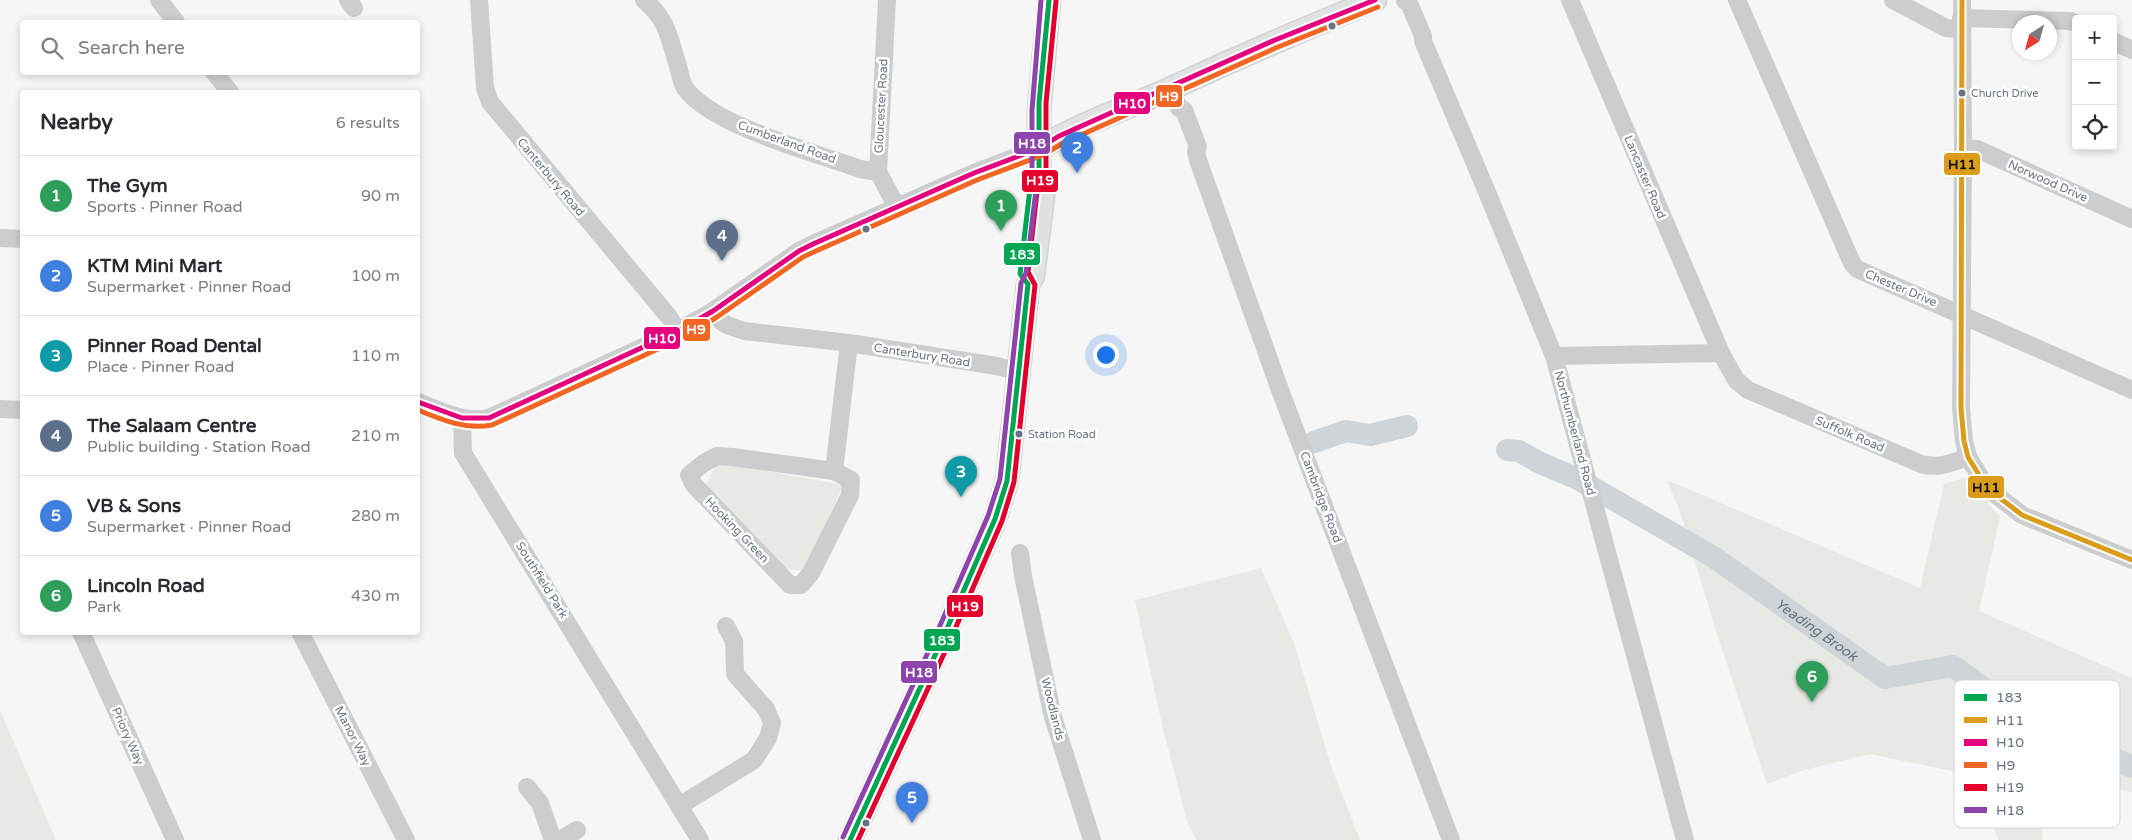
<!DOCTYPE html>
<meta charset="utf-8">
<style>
:root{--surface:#fff;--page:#f7f7f7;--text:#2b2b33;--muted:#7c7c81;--line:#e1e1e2;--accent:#db2777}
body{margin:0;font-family:"Varela Round",sans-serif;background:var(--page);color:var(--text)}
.controls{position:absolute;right:15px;top:15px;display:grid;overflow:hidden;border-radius:5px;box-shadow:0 2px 8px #0003}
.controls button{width:45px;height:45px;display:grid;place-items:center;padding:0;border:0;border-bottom:1px solid var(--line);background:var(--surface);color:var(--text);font:25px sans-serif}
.compass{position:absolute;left:2012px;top:15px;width:45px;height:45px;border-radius:50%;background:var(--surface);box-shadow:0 2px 8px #0003;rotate:217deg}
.you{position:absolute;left:1105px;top:354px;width:18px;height:18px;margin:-12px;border:4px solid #fff;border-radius:50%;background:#1a73e8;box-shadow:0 0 0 8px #1a73e833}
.badge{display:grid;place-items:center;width:32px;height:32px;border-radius:50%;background:var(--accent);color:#fff;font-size:16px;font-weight:700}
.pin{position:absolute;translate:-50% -41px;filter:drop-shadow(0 1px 2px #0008)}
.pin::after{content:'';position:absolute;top:26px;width:18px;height:15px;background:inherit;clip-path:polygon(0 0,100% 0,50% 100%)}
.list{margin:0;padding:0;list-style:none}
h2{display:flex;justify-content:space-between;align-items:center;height:65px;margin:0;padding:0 20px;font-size:21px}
h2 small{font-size:16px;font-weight:400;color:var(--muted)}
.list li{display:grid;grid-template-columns:32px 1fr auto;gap:15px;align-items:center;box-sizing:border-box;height:80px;padding:0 20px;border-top:1px solid var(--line)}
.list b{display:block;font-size:19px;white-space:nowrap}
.list p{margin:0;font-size:16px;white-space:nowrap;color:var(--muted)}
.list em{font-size:16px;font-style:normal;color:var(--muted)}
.icon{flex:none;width:28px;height:28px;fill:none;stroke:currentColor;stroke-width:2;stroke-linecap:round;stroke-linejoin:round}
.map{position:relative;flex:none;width:2132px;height:840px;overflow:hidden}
.search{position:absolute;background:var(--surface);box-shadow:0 2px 8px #0003;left:20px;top:20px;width:400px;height:55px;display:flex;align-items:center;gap:12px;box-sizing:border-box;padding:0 18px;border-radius:5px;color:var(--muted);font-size:19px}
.panel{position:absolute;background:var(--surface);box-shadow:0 2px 8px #0003;left:20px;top:90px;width:400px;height:545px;border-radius:5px}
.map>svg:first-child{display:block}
.green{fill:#e6e9e4}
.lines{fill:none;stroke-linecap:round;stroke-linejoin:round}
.river{stroke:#ced4d8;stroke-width:22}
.major-casing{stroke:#d2d3d4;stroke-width:25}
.minor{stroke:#cccdcf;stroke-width:18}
.major{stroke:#e0e1e2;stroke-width:22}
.bus-1-casing{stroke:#fff;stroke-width:9}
.bus-2-casing{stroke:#fff;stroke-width:9}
.bus-3-casing{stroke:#fff;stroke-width:9}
.bus-4-casing{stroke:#fff;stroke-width:9}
.bus-5-casing{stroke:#fff;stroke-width:9}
.bus-6-casing{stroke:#fff;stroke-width:9}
.bus-1{stroke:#00a651;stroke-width:5}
.bus-2{stroke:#da9c1a;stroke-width:5}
.bus-3{stroke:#e5007d;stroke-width:5}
.bus-4{stroke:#f26522;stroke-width:5}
.bus-5{stroke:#e4002b;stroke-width:5}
.bus-6{stroke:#8e44ad;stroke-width:5}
.bus-dot{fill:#687484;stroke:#fff;stroke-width:2}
.labels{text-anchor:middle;stroke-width:5;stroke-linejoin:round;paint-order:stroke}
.bus-label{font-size:11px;fill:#687484;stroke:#fff;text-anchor:start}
.street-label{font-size:12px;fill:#687484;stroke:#fff}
.water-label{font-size:14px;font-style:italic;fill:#64757f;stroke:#fff}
.key{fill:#fff;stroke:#d2d5da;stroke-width:1}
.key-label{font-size:14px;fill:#687484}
.line-badge{stroke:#fff;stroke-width:2}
.badge-label{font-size:14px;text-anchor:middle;font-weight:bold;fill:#fff}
.pale-badge-label{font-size:14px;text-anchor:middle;font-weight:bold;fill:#111}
</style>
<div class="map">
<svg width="2132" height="840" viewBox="0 0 2132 840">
<rect width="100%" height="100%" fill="#f6f6f6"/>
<g class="green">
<path d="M718,462L843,485L805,571L786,569L705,486Z"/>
<path d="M1967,477L2000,517L1979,611L2132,678V793L2082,777L2043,788L2042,840H1998L1981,777L1870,754L1800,771L1767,784L1717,634L1680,512L1667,480L1920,588L1944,484Z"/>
<path d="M1261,568L1294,643L1331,766L1360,840H1196L1187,821L1162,725L1135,600Z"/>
<path d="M0,710L56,840H0Z"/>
</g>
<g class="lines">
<g class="river">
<path d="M1314,442L1346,431L1370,435L1407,426"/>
<path id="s1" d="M1507,450L1519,451L1540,463L1576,478L1715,558L1885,678L1953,666L2020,715L2132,767"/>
</g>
<defs>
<g id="major">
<path d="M1040,148C1081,123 1128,108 1172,88C1239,57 1306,28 1375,0"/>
<path d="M850,840L942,640L995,519L1007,481L1028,284L1033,276L1045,180L1039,170V110L1049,0"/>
</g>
</defs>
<use href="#major" class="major-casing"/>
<g class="minor">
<path d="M159,0L176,22"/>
<path d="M348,0L354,8"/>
<path d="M479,0L485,88L490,102L669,317L678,331"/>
<path d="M644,0C668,20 669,38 678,66C680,73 681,82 685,88C712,126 814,152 860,169L878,172"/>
<path d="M887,0L878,172L897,207"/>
<path d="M1570,0L1721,353"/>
<path d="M1737,0L1852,263L1857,269L2132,390"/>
<path d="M1893,0L1946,28L1961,29"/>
<path d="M1962,0L1963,148L1961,408L1964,441L1968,457L1987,488L2022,515L2132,560"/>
<path d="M1405,1L1409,3L1423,36V41L1487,192L1554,356L1685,840"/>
<path d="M1961,18L2070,21L2076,23"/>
<path d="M2113,41L2132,50"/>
<path d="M214,72L230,92"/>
<path d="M1170,88L1179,108L1184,110L1198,147L1196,152L1198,160L1280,390L1451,840"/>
<path d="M1963,148L1977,149L2132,219"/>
<path d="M0,238L22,239"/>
<path d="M713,311C725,328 727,324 744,331L849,343L997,366L1019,372"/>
<path d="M1554,356L1721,353L1736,380L1748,390L1921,464C1938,469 1951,463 1968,457"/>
<path d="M418,402C441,411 464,423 489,418L678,331L713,311L799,251L813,244L974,173L1040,148"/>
<path d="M0,409L22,410"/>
<path d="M462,418L463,453L700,840"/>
<path d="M717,456L733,457L834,471L851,480L850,495L811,573L801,585H790L694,485L689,475L704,463Z"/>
<path d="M834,471L849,343"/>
<path d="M1020,553L1023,576L1053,717L1092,840"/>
<path d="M81,632L175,840"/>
<path d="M300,632L406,840"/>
<path d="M527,787L540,803L553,840"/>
<path d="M679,806L754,760L768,738L772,723L766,709L735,674L734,641L726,626"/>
<path d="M560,840L577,830"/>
</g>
<use href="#major" class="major"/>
<defs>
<path id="bus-1" d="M850,840L942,640L995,519L1007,481L1028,284L1020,274L1031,180L1039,170V103L1049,0"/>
<path id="bus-2" d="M1962,0L1961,408L1964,441L1968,457L1987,488L2022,515L2132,560"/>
<path id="bus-3" d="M418,402L462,418H489L678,331L713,311L799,251L813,244L974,173L1040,148L1059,136L1275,40L1375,0"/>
<path id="bus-4" d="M418,410C442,420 466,430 492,425L682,338L717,317L803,257L816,251L977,180L1043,155L1063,143L1278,47L1378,7"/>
<path id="bus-5" d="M858,840L949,643L1002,521L1014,482L1035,285L1028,272L1038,183L1046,171V103L1056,1"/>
<path id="bus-6" d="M843,837L935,637L988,516L1000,479L1021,283L1026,273L1037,182L1032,171V110L1041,0"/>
</defs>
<use href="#bus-1" class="bus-1-casing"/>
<use href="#bus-2" class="bus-2-casing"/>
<use href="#bus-3" class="bus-3-casing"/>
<use href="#bus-4" class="bus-4-casing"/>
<use href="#bus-5" class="bus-5-casing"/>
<use href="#bus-6" class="bus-6-casing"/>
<use href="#bus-1" class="bus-1"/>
<use href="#bus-2" class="bus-2"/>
<use href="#bus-3" class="bus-3"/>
<use href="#bus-4" class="bus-4"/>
<use href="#bus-5" class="bus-5"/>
<use href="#bus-6" class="bus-6"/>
</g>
<g class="bus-dot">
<circle cx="1332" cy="26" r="4.5"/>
<circle cx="1962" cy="93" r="4.5"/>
<circle cx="866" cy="229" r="4.5"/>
<circle cx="1019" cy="434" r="4.5"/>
<circle cx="866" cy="823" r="4.5"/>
</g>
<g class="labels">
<g class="bus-label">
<text x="1971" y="97">Church Drive</text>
<text x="1028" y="438">Station Road</text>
</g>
<g class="street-label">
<text transform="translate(881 106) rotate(-87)" y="4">Gloucester Road</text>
<text transform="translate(787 142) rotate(20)" y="4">Cumberland Road</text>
<text transform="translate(551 177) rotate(50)" y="4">Canterbury Road</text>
<text transform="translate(1645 177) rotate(67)" y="4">Lancaster Road</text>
<text transform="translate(2048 181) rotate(24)" y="4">Norwood Drive</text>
<text transform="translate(1901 288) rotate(23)" y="4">Chester Drive</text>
<text transform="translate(922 355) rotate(9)" y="4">Canterbury Road</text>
<text transform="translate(1575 433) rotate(75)" y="4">Northumberland Road</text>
<text transform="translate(1850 434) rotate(23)" y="4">Suffolk Road</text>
<text transform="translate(1321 497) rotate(69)" y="4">Cambridge Road</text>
<text transform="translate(737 530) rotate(46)" y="4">Hooking Green</text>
<text transform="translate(542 580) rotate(58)" y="4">Southfield Park</text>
<text transform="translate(1053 709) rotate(76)" y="4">Woodlands</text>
<text transform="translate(128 736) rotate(66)" y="4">Priory Way</text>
<text transform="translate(353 736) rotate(63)" y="4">Manor Way</text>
</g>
<g class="water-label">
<text dy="5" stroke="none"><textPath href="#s1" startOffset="360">Yeading Brook</textPath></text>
</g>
</g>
<rect x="1954" y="680" width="166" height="148" rx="8" class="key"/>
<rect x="1964" y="694" width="23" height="7" fill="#00a651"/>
<rect x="1964" y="717" width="23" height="6" fill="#da9c1a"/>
<rect x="1964" y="739" width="23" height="7" fill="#e5007d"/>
<rect x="1964" y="762" width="23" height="6" fill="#f26522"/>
<rect x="1964" y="784" width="23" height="7" fill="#e4002b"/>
<rect x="1964" y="807" width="23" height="6" fill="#8e44ad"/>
<g class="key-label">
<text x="1996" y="702">183</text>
<text x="1996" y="725">H11</text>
<text x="1996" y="747">H10</text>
<text x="1996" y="770">H9</text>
<text x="1996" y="792">H19</text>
<text x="1996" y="815">H18</text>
</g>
<g class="line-badge">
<rect x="1155" y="84" width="28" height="24" rx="5" fill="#f26522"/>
<rect x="1113" y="91" width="38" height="24" rx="5" fill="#e5007d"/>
<rect x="1013" y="131" width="38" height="24" rx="5" fill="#8e44ad"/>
<rect x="1943" y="152" width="38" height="24" rx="5" fill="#da9c1a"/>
<rect x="1021" y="169" width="38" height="24" rx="5" fill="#e4002b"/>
<rect x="1003" y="242" width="38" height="24" rx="5" fill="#00a651"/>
<rect x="682" y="318" width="29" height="24" rx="5" fill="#f26522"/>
<rect x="643" y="326" width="38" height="24" rx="5" fill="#e5007d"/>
<rect x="1967" y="475" width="38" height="24" rx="5" fill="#da9c1a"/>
<rect x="946" y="594" width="38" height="24" rx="5" fill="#e4002b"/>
<rect x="923" y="628" width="38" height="24" rx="5" fill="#00a651"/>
<rect x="900" y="660" width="38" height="24" rx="5" fill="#8e44ad"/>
</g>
<g class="badge-label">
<text x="1169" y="101">H9</text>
<text x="1132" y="108">H10</text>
<text x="1032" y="148">H18</text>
<text x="1040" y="185">H19</text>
<text x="1022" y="259">183</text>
<text x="696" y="334">H9</text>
<text x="662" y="343">H10</text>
<text x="965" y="611">H19</text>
<text x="942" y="645">183</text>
<text x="919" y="677">H18</text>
</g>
<g class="pale-badge-label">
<text x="1962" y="169">H11</text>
<text x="1986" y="492">H11</text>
</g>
</svg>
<div class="controls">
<button>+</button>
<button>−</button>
<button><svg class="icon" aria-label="locate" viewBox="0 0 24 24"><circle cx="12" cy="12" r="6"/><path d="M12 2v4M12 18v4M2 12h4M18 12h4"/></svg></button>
</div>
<svg class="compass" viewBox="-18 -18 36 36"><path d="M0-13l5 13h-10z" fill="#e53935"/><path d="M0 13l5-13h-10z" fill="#7c7c81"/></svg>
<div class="you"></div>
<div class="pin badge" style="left:1001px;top:231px;background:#2e9e5b">1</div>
<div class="pin badge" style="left:1077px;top:173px;background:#3f7fe0">2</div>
<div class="pin badge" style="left:961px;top:497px;background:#0f9aa8">3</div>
<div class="pin badge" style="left:722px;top:261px;background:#5c6f8a">4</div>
<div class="pin badge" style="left:912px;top:823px;background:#3f7fe0">5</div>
<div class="pin badge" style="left:1812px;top:702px;background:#2e9e5b">6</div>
<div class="search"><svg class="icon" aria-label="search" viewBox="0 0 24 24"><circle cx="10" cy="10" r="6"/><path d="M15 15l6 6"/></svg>Search here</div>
<section class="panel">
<h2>Nearby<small>6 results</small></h2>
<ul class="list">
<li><span class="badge" style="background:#2e9e5b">1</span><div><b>The Gym</b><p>Sports · Pinner Road</p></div><em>90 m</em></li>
<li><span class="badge" style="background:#3f7fe0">2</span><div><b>KTM Mini Mart</b><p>Supermarket · Pinner Road</p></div><em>100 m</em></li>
<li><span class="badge" style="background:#0f9aa8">3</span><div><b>Pinner Road Dental</b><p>Place · Pinner Road</p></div><em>110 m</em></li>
<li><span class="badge" style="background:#5c6f8a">4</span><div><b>The Salaam Centre</b><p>Public building · Station Road</p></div><em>210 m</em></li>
<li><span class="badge" style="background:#3f7fe0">5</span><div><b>VB &amp; Sons</b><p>Supermarket · Pinner Road</p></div><em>280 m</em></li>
<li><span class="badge" style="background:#2e9e5b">6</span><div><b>Lincoln Road</b><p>Park</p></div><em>430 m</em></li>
</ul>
</section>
</div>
